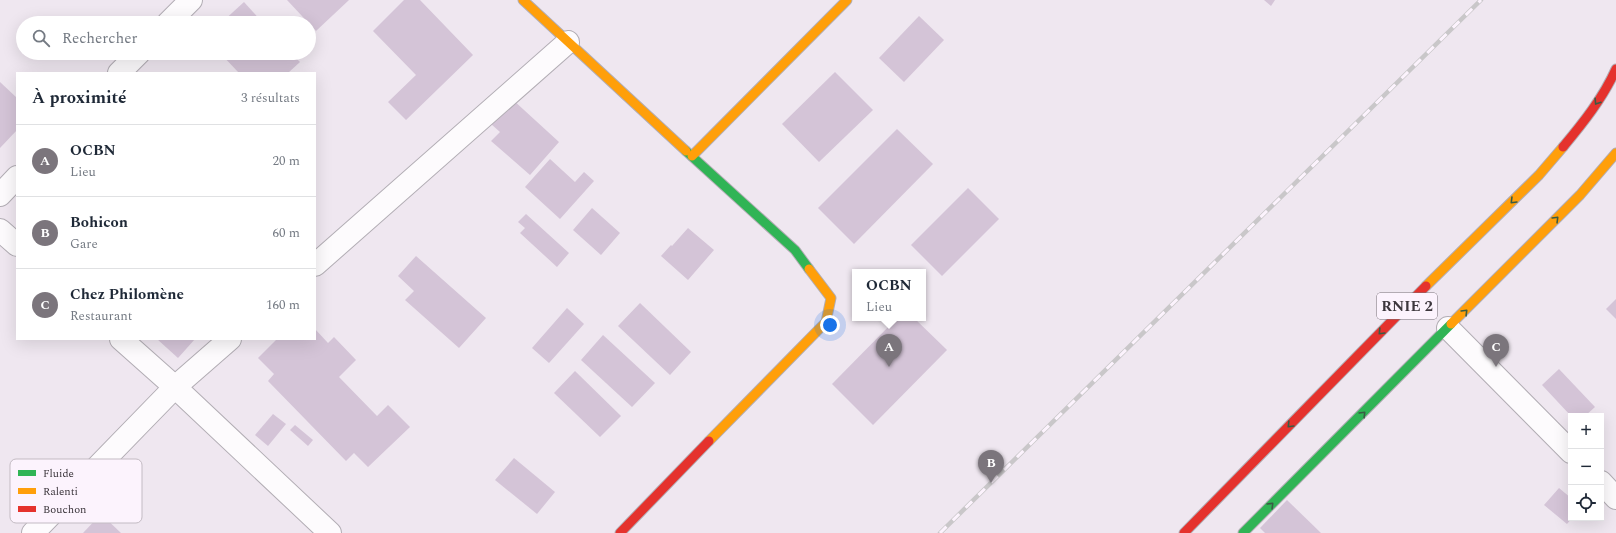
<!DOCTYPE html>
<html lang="fr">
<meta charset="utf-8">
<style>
:root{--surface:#fff;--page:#f6f6f7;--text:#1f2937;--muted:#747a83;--line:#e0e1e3;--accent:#7b757c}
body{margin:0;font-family:Spectral,serif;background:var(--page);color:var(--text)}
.controls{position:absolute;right:12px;bottom:12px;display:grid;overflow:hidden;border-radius:0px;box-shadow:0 4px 16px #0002}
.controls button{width:36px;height:36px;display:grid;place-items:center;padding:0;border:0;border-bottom:1px solid var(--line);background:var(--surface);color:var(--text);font:20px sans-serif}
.you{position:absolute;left:830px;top:325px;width:14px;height:14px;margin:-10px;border:3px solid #fff;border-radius:50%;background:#1a73e8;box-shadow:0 0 0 6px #1a73e833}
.badge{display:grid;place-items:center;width:26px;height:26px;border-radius:50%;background:var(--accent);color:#fff;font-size:13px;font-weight:700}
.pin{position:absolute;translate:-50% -33px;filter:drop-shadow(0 1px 2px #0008)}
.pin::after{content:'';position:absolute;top:21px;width:14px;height:12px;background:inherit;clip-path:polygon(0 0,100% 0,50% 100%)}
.popup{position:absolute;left:852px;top:269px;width:74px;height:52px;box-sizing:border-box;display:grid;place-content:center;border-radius:0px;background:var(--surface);filter:drop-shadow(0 1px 3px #0005);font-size:13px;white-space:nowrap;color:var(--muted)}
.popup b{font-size:15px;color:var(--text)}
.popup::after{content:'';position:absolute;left:50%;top:100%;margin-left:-8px;border:8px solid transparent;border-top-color:var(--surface)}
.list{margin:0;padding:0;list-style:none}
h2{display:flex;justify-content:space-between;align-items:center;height:52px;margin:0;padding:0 16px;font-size:17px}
h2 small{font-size:13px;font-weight:400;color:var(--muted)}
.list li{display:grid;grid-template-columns:26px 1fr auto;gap:12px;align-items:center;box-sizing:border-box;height:72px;padding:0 16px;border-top:1px solid var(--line)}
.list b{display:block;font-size:15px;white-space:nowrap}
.list p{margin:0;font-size:13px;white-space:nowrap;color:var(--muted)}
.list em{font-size:13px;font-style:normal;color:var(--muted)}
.icon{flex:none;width:22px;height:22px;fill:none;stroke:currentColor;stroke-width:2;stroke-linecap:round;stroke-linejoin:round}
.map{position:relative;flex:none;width:1616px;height:533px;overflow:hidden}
.search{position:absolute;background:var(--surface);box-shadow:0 4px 16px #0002;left:16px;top:16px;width:300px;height:44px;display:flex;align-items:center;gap:10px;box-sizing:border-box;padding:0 14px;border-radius:22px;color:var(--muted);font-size:15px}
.panel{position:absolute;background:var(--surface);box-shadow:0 4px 16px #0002;left:16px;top:72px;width:300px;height:268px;border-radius:0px}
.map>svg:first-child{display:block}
.building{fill:#d4c4d7}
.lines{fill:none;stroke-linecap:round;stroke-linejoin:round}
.street-casing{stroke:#b2adb4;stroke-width:24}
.fast-casing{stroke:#b2adb4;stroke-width:11}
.slow-casing{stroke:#b2adb4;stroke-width:11}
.jam-casing{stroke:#b2adb4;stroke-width:11}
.street{stroke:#fdfbfd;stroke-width:22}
.fast{stroke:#30b455;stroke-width:9}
.slow{stroke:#ff9f0a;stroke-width:9}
.jam{stroke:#e5322d;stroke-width:9}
.rail-casing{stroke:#c9c7c9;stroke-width:4.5}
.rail{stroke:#fcf3fd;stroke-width:3;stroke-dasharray:9;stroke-linecap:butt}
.oneway{stroke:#395c44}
.labels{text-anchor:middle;stroke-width:3;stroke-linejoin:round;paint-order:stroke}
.shield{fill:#fcf3fd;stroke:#766f77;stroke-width:1}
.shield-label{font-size:15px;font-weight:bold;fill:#3d373d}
.key{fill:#fcf3fd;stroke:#c3bbc3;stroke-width:1}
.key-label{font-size:11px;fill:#3d373d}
</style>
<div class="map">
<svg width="1616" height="533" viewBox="0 0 1616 533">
<rect width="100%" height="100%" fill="#efe7f0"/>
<g class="building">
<path d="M287,0H349L316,31Z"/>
<path d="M404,0H420L473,55L406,120L388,102L416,75L373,31Z"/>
<path d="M1264,0H1275L1271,6Z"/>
<path d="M244,2L263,23H221Z"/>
<path d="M919,16L944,40L904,82L879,58Z"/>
<path d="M220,53H291L300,62L288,73H239Z"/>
<path d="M835,72L873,110L819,162L782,124Z"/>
<path d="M0,82L17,98V130L0,148Z"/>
<path d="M512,99L559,142L530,175L491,141L500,132L491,124Z"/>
<path d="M897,129L933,164L854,244L818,208Z"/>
<path d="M550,159L575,182L584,172L594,181L560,219L525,187Z"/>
<path d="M968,188L999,219L942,276L911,245Z"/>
<path d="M592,208L620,233L601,255L573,230Z"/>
<path d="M526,214L569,253L557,267L520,233L525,228L518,222Z"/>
<path d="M688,228L714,250L688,280L661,256L671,245L672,246Z"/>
<path d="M416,256L486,318L459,348L405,300L414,291L398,276Z"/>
<path d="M1616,299V319L1606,309Z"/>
<path d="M640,303L691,352L670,375L618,326Z"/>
<path d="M567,308L584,324L549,363L532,348Z"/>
<path d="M897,318H914L947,350L873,425L832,384Z"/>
<path d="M315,329L328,343L334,337L356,360L339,377L377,416L388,405L410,427L368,467L354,453L346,461L268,381L274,374L258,358L277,339H315Z"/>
<path d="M603,335L655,383L632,407L581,360Z"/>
<path d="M157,339H195L178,358Z"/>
<path d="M1559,369L1595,407L1585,416H1571L1542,385Z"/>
<path d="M575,371L621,416L600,437L554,393Z"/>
<path d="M273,414L286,424L268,446L255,435Z"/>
<path d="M295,425L313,440L308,446L290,430Z"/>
<path d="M514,458L555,492L537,514L495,480Z"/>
<path d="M1559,488L1571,498V518H1572L1567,524L1544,505Z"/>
<path d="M1287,500L1321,533H1265L1260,528Z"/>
<path d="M101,514L121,533H83Z"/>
</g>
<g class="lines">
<defs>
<g id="street">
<path d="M168,23L191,0"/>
<path d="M119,73L139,53"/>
<path d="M0,195L17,177"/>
<path d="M0,230L17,245"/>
<path d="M315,265L568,42"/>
<path d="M1448,328L1571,452"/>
<path d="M121,339L175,387L330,533"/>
<path d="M1601,482L1616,498"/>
<path d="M33,533L175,387L230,339"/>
</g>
<g id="fast">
<path d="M686,151L795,250L809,269"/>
<path d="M1243,533L1451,324"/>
</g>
<g id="slow">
<path d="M523,0L686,151"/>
<path d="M692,156L847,0"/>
<path d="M1426,286L1539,175L1563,147"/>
<path d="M1451,324L1580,195L1616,153"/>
<path d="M709,441L826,322L831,298L809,269"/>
</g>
<g id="jam">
<path d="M1563,147C1583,123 1603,98 1616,69"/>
<path d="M620,533L709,441"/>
<path d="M1184,533L1426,286"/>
</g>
</defs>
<use href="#street" class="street-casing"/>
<use href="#fast" class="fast-casing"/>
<use href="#slow" class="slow-casing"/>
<use href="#jam" class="jam-casing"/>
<use href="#street" class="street"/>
<use href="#fast" class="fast"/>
<use href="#slow" class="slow"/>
<use href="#jam" class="jam"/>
<defs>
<path id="rail" d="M940,533L1481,0"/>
</defs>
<use href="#rail" class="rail-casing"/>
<use href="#rail" class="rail"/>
</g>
<defs><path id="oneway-chevron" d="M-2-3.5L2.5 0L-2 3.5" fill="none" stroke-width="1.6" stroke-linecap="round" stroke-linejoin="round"/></defs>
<g class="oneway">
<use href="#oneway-chevron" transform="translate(1597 102) rotate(123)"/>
<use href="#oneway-chevron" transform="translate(1513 201) rotate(135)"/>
<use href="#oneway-chevron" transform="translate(1556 219) rotate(-45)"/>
<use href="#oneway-chevron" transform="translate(1465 312) rotate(-45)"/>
<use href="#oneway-chevron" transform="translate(1381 332) rotate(134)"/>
<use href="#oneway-chevron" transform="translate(1363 414) rotate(-45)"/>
<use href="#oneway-chevron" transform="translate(1290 425) rotate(134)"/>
<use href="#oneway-chevron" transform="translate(1271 505) rotate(-45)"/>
</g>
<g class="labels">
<rect class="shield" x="1377" y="293" width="60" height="26" rx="3"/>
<g class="shield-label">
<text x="1407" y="311">RNIE 2</text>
</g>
</g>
<rect x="10" y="459" width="132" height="64" rx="6" class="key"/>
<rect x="18" y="470" width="18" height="6" fill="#30b455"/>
<rect x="18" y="488" width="18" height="6" fill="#ff9f0a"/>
<rect x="18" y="506" width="18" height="6" fill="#e5322d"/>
<g class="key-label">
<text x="43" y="477">Fluide</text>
<text x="43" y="495">Ralenti</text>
<text x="43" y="513">Bouchon</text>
</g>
</svg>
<div class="controls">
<button>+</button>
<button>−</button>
<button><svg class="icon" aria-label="locate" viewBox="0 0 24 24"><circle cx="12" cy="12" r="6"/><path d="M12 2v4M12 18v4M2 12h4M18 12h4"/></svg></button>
</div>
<div class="you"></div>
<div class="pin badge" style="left:889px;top:367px">A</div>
<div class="popup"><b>OCBN</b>Lieu</div>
<div class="pin badge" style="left:991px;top:483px">B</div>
<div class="pin badge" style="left:1496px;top:367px">C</div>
<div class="search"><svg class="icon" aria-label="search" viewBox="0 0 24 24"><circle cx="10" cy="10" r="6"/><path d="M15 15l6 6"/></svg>Rechercher</div>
<section class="panel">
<h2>À proximité<small>3 résultats</small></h2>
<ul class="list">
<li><span class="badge">A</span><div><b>OCBN</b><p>Lieu</p></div><em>20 m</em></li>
<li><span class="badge">B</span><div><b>Bohicon</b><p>Gare</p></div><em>60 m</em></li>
<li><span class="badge">C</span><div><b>Chez Philomène</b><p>Restaurant</p></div><em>160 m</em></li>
</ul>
</section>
</div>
